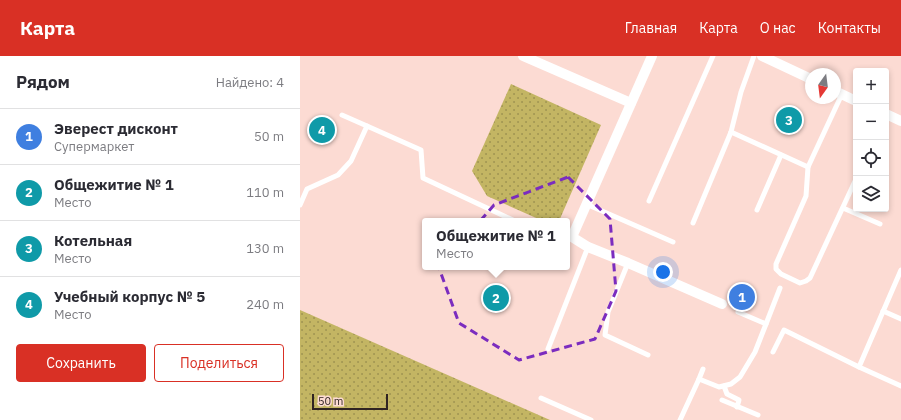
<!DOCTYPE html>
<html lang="ru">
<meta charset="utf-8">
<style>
:root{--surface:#fff;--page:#f2f2f3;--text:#2b2b33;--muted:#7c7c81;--line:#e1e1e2;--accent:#d93025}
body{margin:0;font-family:"IBM Plex Sans",sans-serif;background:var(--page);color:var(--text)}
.controls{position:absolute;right:12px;top:12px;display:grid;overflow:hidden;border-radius:4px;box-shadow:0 2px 6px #0003}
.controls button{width:36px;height:36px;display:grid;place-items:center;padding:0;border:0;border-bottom:1px solid var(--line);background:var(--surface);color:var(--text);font:20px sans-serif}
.compass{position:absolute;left:505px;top:12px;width:36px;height:36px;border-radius:50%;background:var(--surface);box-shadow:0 2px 6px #0003;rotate:194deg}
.scale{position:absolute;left:12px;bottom:10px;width:76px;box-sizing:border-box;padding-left:4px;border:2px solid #302422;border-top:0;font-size:11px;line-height:14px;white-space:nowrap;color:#302422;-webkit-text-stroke:3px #fcdbd3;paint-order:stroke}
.you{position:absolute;left:363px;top:216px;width:14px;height:14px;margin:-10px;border:3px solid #fff;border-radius:50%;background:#1a73e8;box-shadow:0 0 0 6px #1a73e833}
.badge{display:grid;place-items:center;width:26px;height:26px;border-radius:50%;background:var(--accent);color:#fff;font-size:13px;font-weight:700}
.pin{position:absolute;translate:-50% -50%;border:2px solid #fff;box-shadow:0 1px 4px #0006}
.popup{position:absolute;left:122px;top:162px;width:148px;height:52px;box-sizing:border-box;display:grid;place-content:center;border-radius:4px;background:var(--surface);filter:drop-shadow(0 1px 3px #0005);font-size:13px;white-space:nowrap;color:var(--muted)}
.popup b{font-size:15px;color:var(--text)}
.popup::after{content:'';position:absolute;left:50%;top:100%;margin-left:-8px;border:8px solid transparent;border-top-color:var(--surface)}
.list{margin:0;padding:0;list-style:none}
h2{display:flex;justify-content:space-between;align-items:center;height:52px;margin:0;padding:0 16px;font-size:17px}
h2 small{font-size:13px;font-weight:400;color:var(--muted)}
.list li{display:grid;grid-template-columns:26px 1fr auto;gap:12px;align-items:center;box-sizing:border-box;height:56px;padding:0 16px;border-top:1px solid var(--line)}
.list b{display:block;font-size:15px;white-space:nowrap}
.list p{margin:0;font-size:13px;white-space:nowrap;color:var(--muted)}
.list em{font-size:13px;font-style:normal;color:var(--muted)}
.actions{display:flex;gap:8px;padding:12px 16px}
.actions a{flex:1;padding:9px 0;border:1px solid var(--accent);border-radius:4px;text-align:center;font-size:14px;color:var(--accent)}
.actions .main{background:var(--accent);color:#fff}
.icon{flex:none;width:22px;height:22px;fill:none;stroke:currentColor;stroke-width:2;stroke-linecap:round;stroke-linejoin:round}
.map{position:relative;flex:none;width:601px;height:364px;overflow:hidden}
header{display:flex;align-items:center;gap:24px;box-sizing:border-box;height:56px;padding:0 20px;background:var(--accent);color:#fff}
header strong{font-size:19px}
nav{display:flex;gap:22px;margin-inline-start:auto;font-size:14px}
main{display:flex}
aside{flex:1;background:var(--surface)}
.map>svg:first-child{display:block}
.green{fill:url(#green-dots)}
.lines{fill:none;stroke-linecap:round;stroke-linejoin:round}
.service{stroke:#fff;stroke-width:5}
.minor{stroke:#fff;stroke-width:10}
.marked{fill:none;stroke:#7b2cbf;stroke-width:3;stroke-dasharray:8 5;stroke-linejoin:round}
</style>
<header>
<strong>Карта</strong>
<nav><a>Главная</a><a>Карта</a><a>О нас</a><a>Контакты</a></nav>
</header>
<main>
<aside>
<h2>Рядом<small>Найдено: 4</small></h2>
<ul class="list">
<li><span class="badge" style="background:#3f7fe0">1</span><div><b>Эверест дисконт</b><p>Супермаркет</p></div><em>50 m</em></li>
<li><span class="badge" style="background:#0f9aa8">2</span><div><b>Общежитие № 1</b><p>Место</p></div><em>110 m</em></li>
<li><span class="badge" style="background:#0f9aa8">3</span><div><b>Котельная</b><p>Место</p></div><em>130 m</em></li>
<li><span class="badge" style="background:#0f9aa8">4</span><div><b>Учебный корпус № 5</b><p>Место</p></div><em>240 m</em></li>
</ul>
<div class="actions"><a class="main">Сохранить</a><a>Поделиться</a></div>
</aside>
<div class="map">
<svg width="601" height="364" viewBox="0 0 601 364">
<defs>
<pattern id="green-dots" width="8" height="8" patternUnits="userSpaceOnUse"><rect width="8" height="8" fill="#c3b563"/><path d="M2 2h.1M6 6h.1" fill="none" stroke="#9f9351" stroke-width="1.8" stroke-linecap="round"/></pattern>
</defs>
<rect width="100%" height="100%" fill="#fcdbd3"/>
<g class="green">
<path d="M211,28L301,69L259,165H243L187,140L172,115Z"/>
<path d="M0,254L250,364H0Z"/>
</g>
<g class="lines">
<g class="service">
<path d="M542,38L508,111L506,140L476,208V213L481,218L500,227L506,225L510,222L556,123"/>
<path d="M42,59L67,70"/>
<path d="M431,76L508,111"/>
<path d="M349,145L413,0"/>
<path d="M286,148L373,186"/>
<path d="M0,149L7,133L38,119L51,105L67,70L121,94L123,122L215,165"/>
<path d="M543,152L580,168"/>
<path d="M457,154L481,99"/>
<path d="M393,167L431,76L441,36L454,0"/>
<path d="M328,207L308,256L305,279L348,299"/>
<path d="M601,214L559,311L601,330"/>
<path d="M583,255L601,263"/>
<path d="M466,268L480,232"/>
<path d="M248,293L288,191"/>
<path d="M473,296L484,274L559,311"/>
<path d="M399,323L403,313"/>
<path d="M424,330L427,338L439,344L437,351"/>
<path d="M241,342L291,364"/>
<path d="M422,344L458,359"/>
<path d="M380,364L399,323L419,331L431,328L440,321L455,296L466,268L438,256"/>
</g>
<g class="minor">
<path d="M223,0L331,47"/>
<path d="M352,0L272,181L288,191L328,207L422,248"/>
<path d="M462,0L511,23"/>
<path d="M535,35L556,45"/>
<path d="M586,58L601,65"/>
</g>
</g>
<path class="marked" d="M268,121L310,163L316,235L295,283L219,304L159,267L139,212L194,149Z"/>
</svg>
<div class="controls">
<button>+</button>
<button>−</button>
<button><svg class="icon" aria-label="locate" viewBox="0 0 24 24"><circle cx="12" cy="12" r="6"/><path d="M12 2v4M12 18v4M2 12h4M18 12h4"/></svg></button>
<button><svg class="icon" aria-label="layers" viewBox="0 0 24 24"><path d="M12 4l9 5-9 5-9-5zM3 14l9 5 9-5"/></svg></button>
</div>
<svg class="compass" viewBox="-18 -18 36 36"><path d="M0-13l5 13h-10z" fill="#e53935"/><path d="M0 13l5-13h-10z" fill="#7c7c81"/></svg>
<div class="scale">50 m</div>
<div class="you"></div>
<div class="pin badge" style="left:442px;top:241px;background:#3f7fe0">1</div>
<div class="pin badge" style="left:196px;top:242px;background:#0f9aa8">2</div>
<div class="popup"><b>Общежитие № 1</b>Место</div>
<div class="pin badge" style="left:489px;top:64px;background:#0f9aa8">3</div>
<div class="pin badge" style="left:22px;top:74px;background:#0f9aa8">4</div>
</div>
</main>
